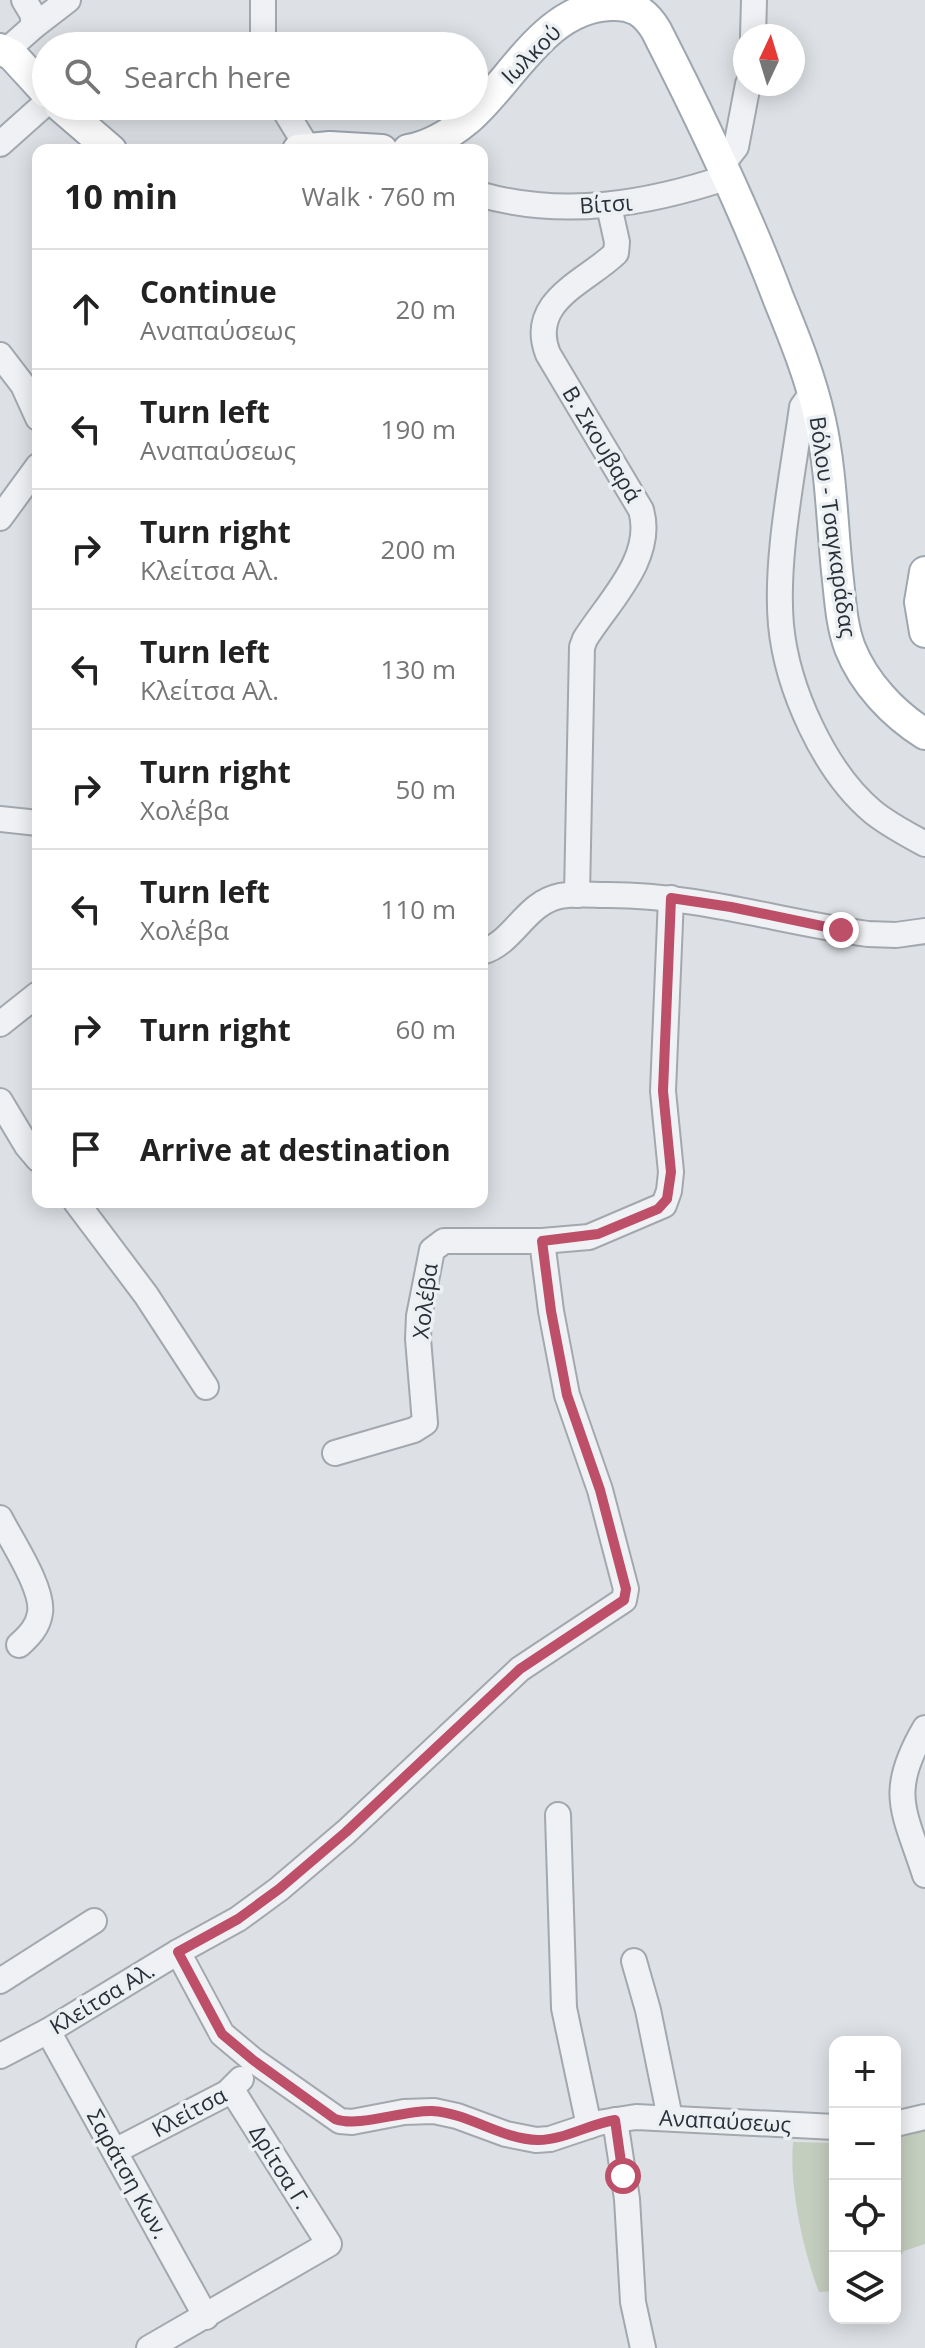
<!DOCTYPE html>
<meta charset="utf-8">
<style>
:root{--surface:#fff;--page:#f2f2f2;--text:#222;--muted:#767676;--line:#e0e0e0}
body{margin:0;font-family:"Open Sans",sans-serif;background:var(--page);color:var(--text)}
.controls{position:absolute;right:24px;bottom:24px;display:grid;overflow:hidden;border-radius:16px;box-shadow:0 4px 20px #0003}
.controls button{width:72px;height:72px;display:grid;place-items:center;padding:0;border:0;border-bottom:2px solid var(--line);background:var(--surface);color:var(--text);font:40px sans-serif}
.compass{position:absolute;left:733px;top:24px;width:72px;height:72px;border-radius:50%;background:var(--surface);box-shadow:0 4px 20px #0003;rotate:4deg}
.stop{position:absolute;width:24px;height:24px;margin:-18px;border:6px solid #bd4f69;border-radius:50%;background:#fff}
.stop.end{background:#bd4f69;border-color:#fff;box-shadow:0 2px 8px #0008}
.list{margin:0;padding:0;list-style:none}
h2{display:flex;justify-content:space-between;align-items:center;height:104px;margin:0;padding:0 32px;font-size:34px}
h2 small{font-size:26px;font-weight:400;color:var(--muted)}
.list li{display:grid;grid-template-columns:52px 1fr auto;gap:24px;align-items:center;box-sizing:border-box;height:120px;padding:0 32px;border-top:2px solid var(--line)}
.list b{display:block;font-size:30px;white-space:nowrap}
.list p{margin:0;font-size:26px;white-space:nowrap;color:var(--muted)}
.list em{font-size:26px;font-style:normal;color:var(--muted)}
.icon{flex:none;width:44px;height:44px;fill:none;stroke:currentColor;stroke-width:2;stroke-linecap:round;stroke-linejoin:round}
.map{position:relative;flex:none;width:925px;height:2348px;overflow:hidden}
.search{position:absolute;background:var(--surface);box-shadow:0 4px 20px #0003;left:32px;top:32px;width:456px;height:88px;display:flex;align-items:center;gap:20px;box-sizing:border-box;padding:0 28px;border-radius:44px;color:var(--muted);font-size:30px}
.panel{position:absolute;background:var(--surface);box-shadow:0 4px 20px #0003;left:32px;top:144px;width:456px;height:1064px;border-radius:16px}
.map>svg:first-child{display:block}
.green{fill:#c4cebf}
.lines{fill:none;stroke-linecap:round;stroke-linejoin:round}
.minor-casing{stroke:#a3a8ae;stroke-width:28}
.major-casing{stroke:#9ea6af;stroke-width:34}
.minor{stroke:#eff1f4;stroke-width:24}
.major{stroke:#fff;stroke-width:30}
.route{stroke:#bd4f69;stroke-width:10}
.labels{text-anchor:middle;stroke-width:7;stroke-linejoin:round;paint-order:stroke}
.street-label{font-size:22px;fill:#29303a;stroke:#ecf0f3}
</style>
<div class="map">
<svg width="925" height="2348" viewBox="0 0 925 2348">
<rect width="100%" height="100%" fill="#dde1e5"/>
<g class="green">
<path d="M925,2130V2244L904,2251L895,2262V2135Z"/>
<path d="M793,2142L835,2143V2291L819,2292C803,2251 789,2186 793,2142Z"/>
</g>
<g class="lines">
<defs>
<g id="minor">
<path d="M24,0L33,15V27"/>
<path d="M753,36L754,0"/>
<path d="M263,46V0"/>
<path d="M6,51L33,27L68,0"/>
<path d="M282,106L307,147"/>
<path d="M0,144L46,103"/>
<path d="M722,165L736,147L748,84"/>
<path d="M482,195C565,218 647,204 728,177"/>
<path d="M0,355L23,385L38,418"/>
<path d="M812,393L802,407C793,473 775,559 781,625C787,688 824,771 873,812C889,825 907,834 925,844"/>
<path d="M0,518L38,466"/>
<path d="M0,819L38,823"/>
<path d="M577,895L582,647L585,639C608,602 655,558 641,510L548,354C527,301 586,282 616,253L617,242L609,206"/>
<path d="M482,952C514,943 525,903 560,896C575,893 593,895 609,895C698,895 781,922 868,934L896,935L925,931"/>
<path d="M0,1024L38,994"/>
<path d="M0,1101L27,1146L38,1159"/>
<path d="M76,1202L146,1295L206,1387"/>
<path d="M335,1453L414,1430L425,1423L418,1339L419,1316L432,1250L444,1241H542L589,1237L664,1205L669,1191L671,1172L663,1091L671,898"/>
<path d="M0,1518C11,1540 44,1589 40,1613C38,1627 29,1636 19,1645"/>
<path d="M925,1728C887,1793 904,1810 925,1875"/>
<path d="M558,1815L564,2008L589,2126"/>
<path d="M178,1952L222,2034L253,2060L340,2121L352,2122L404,2112L434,2111L457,2116L506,2134L536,2140L550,2139L598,2123L636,2117L835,2127"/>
<path d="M634,1961L648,2010L670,2118"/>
<path d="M0,1981L94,1921"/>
<path d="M48,2031L206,2317"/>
<path d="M0,2056L48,2031L178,1952L238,1919L279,1889L346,1832L520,1669L624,1600L626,1589L600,1490L567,1395L551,1311L542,1241"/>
<path d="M615,2120L627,2199L633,2302L643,2348"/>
<path d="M895,2124L925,2117"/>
<path d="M115,2151L227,2093L241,2079"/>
<path d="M149,2348L329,2244L232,2090"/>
</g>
<g id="major">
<path d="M0,49L12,55L46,92"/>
<path d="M60,106L111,150"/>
<path d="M298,150L330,147L382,150"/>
<path d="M408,150C430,146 450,134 467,120C512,82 544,7 611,5C633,4 645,12 656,30C701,118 744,207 779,300C795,339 811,379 820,420C831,469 832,521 837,571C840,597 841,624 850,648C864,683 893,714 925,734"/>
<path d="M925,572L920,602L925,632"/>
</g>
</defs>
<use href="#minor" class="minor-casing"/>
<use href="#major" class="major-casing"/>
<use href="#minor" class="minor"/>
<use href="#major" class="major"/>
</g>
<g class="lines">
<path class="route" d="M623,2176L615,2120C589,2124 564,2140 538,2140C500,2139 469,2113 432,2111C403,2110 359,2128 335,2119L253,2060L222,2034L178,1952L238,1919L279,1889L346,1832L520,1669L624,1600L626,1589L600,1490L567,1395L551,1311L542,1241L598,1234L658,1209L667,1199L671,1172L663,1091L671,898L731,907L841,930"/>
</g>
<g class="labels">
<g class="street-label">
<text transform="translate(531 54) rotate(-45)" y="8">Ιωλκού</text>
<text transform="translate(606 204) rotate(-4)" y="8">Βίτσι</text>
<text transform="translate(602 444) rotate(59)" y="8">Β. Σκουβαρά</text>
<text transform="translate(833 527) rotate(82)" y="8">Βόλου - Τσαγκαράδας</text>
<text transform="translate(425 1301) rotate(-83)" y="8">Χολέβα</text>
<text transform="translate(102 1998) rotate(-31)" y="8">Κλείτσα Αλ.</text>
<text transform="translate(189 2112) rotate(-28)" y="8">Κλείτσα</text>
<text transform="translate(725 2121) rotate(3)" y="8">Αναπαύσεως</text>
<text transform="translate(280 2167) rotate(58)" y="8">Δρίτσα Γ.</text>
<text transform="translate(128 2174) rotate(61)" y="8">Σαράτση Κων.</text>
</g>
</g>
</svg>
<div class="controls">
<button>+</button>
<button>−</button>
<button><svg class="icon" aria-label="locate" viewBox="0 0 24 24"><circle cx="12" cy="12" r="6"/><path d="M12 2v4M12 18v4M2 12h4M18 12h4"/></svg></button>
<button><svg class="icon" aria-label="layers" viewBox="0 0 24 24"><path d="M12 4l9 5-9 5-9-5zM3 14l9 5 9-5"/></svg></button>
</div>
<svg class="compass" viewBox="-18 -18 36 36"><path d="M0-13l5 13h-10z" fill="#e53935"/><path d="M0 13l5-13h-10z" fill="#767676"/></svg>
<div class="stop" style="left:623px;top:2176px"></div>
<div class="stop end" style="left:841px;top:930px"></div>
<div class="search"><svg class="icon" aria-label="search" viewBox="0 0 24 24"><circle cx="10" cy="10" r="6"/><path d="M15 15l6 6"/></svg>Search here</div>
<section class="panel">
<h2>10 min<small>Walk · 760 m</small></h2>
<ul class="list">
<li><svg class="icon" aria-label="ahead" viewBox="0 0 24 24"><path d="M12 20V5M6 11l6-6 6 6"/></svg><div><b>Continue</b><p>Αναπαύσεως</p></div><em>20 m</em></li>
<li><svg class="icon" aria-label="left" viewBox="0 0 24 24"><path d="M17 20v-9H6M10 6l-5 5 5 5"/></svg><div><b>Turn left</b><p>Αναπαύσεως</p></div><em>190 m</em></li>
<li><svg class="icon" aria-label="right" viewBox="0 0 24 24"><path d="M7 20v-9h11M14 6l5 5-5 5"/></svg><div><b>Turn right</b><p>Κλείτσα Αλ.</p></div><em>200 m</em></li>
<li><svg class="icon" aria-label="left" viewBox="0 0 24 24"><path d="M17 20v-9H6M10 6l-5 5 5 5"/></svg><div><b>Turn left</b><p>Κλείτσα Αλ.</p></div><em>130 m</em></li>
<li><svg class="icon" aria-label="right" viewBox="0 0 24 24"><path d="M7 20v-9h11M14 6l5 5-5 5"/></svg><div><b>Turn right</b><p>Χολέβα</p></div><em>50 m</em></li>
<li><svg class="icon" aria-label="left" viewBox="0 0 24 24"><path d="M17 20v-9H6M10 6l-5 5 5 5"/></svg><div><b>Turn left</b><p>Χολέβα</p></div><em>110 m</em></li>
<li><svg class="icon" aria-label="right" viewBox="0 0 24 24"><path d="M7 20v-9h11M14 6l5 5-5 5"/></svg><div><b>Turn right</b></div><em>60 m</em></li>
<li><svg class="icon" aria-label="arrive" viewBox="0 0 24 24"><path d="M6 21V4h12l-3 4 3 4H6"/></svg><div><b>Arrive at destination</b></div></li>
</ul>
</section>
</div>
